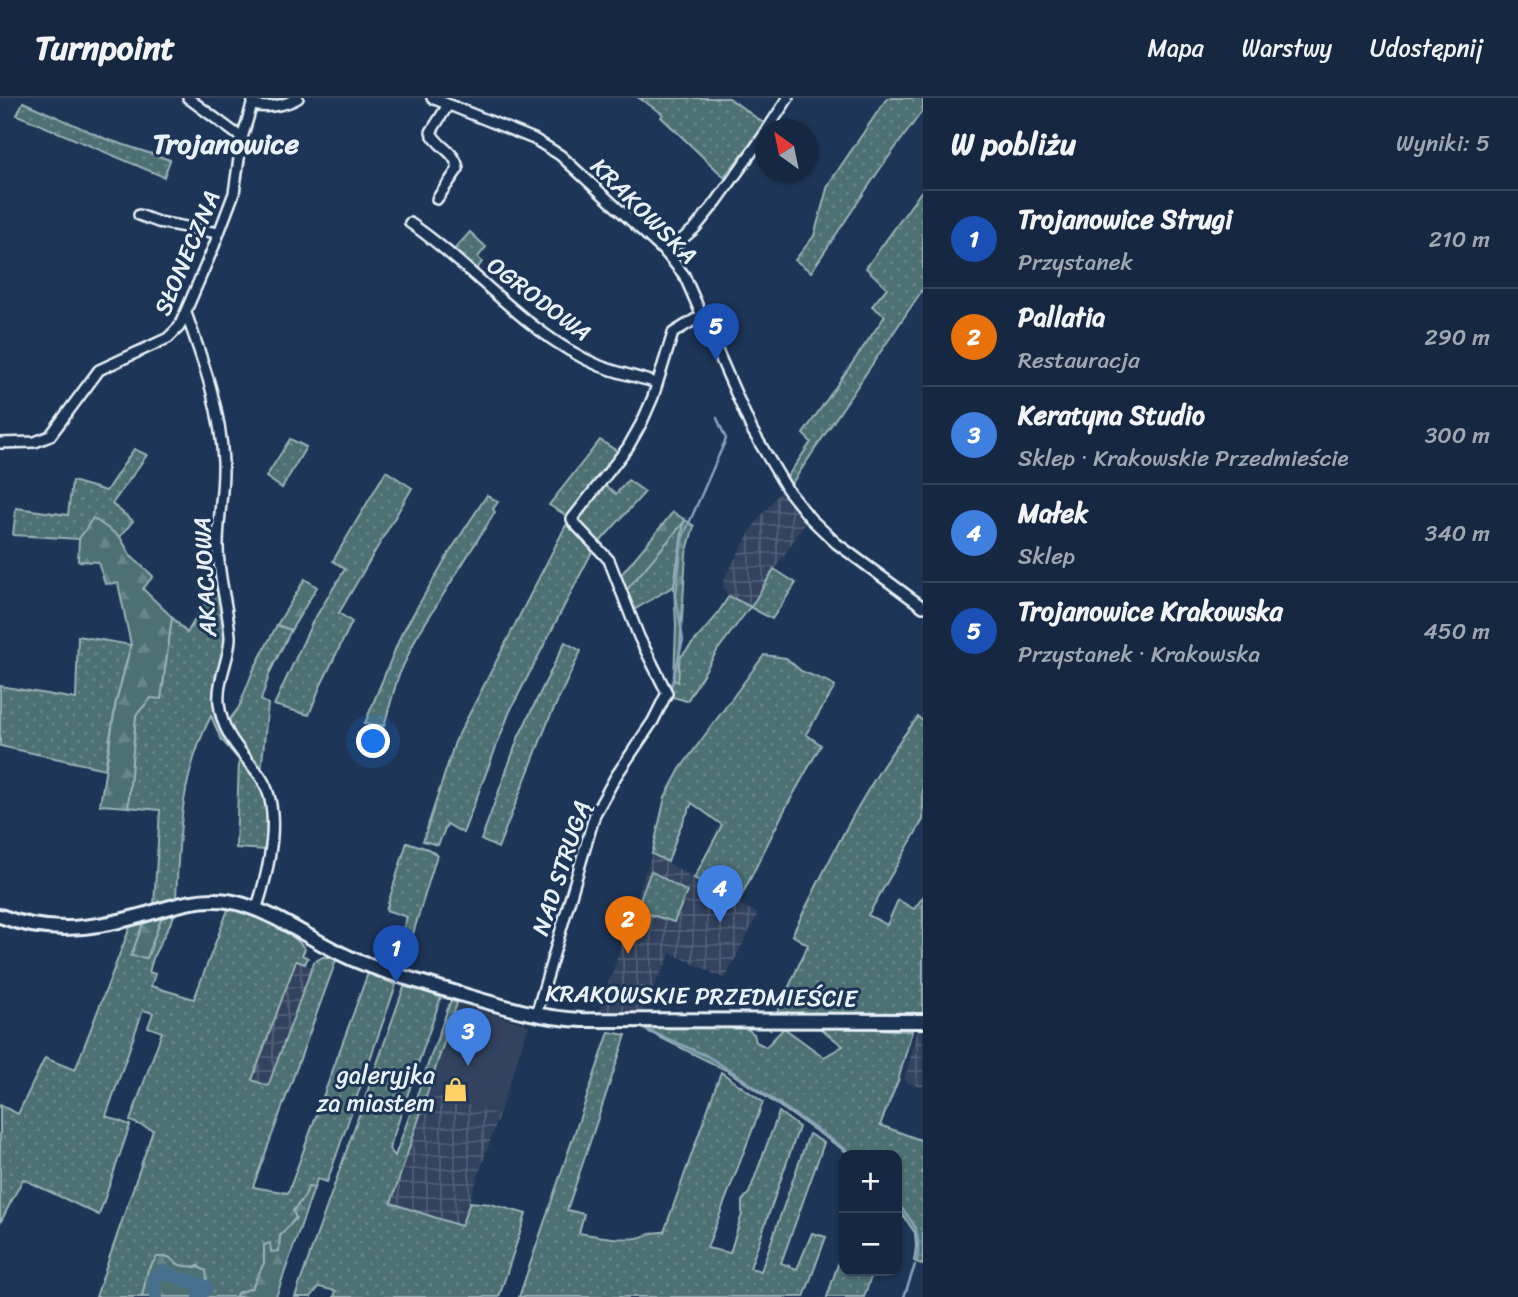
<!DOCTYPE html>
<html lang="pl">
<meta charset="utf-8">
<style>
:root{--surface:#162841;--page:#23344c;--text:#f1f3f6;--muted:#9ea6b1;--line:#35445a;--accent:#ffd166}
body{margin:0;font-family:Sriracha,sans-serif;background:var(--page);color:var(--text)}
.controls{position:absolute;right:21px;bottom:21px;display:grid;overflow:hidden;border-radius:14px;box-shadow:0 2px 5px #0004}
.controls button{width:63px;height:63px;display:grid;place-items:center;padding:0;border:0;border-bottom:2px solid var(--line);background:var(--surface);color:var(--text);font:35px sans-serif}
.compass{position:absolute;left:755px;top:21px;width:63px;height:63px;border-radius:50%;background:var(--surface);box-shadow:0 2px 5px #0004;rotate:327deg}
.you{position:absolute;left:374px;top:644px;width:24px;height:24px;margin:-18px;border:5px solid #fff;border-radius:50%;background:#1a73e8;box-shadow:0 0 0 10px #1a73e833}
.badge{display:grid;place-items:center;width:46px;height:46px;border-radius:50%;background:var(--accent);color:#fff;font-size:23px;font-weight:700}
.pin{position:absolute;translate:-50% -58px;filter:drop-shadow(0 2px 4px #0008)}
.pin::after{content:'';position:absolute;top:37px;width:24px;height:21px;background:inherit;clip-path:polygon(0 0,100% 0,50% 100%)}
.list{margin:0;padding:0;list-style:none}
h2{display:flex;justify-content:space-between;align-items:center;height:91px;margin:0;padding:0 28px;font-size:30px}
h2 small{font-size:23px;font-weight:400;color:var(--muted)}
.list li{display:grid;grid-template-columns:46px 1fr auto;gap:21px;align-items:center;box-sizing:border-box;height:98px;padding:0 28px;border-top:2px solid var(--line)}
.list b{display:block;font-size:26px;white-space:nowrap}
.list p{margin:0;font-size:23px;white-space:nowrap;color:var(--muted)}
.list em{font-size:23px;font-style:normal;color:var(--muted)}
.map{position:relative;flex:none;width:923px;height:1199px;overflow:hidden}
header{display:flex;align-items:center;gap:42px;box-sizing:border-box;height:98px;padding:0 35px;background:var(--surface);border-bottom:2px solid var(--line)}
header strong{font-size:33px}
nav{display:flex;gap:38px;margin-inline-start:auto;font-size:24px}
main{display:flex}
aside{flex:1;background:var(--surface)}
.map>svg:first-child{display:block}
.built{fill:#32425e}
.industrial{fill:url(#industrial-grid)}
.grass{fill:url(#grass-dots);stroke:#9ab1b6;stroke-width:2}
.forest{fill:url(#forest-firs);stroke:#9ab1b6;stroke-width:2}
.lines{fill:none;stroke-linecap:round;stroke-linejoin:round}
.stream{stroke:#87a3b9;stroke-width:2.5}
.river{stroke:#476f8f;stroke-width:14}
.minor-casing{stroke:#e8f1f8;stroke-width:14}
.secondary-casing{stroke:#e8f1f8;stroke-width:18}
.minor{stroke:#1d3557;stroke-width:9}
.secondary{stroke:#1d3557;stroke-width:12}
.labels{text-anchor:middle;stroke-width:6;stroke-linejoin:round;paint-order:stroke}
.street-label{font-size:24px;fill:#e8f1f8;stroke:#1d3557}
.poi-label{font-size:24px;fill:#e8f1f8;stroke:#1d3557;text-anchor:end}
.quarter-label{font-size:28px;font-weight:bold;fill:#e8f1f8;stroke:#1d3557}
</style>
<header>
<strong>Turnpoint</strong>
<nav><a>Mapa</a><a>Warstwy</a><a>Udostępnij</a></nav>
</header>
<main>
<div class="map">
<svg width="923" height="1199" viewBox="0 0 923 1199">
<defs>
<pattern id="industrial-grid" width="8" height="8" patternUnits="userSpaceOnUse" patternTransform="scale(1.75)"><rect width="8" height="8" fill="#32425e"/><path d="M0 4h8M4 0v8" fill="none" stroke="#505e76"/></pattern>
<pattern id="grass-dots" width="8" height="8" patternUnits="userSpaceOnUse" patternTransform="scale(1.75)"><rect width="8" height="8" fill="#4d7173"/><path d="M2 2h.1M6 6h.1" fill="none" stroke="#678688" stroke-width="1.8" stroke-linecap="round"/></pattern>
<pattern id="forest-firs" width="22" height="20" patternUnits="userSpaceOnUse" patternTransform="scale(1.75)"><rect width="22" height="20" fill="#4d7173"/><path d="M5 1l3.5 6h-7zM16 11l3.5 6h-7z" fill="#678688"/></pattern>
</defs>
<rect width="100%" height="100%" fill="#1d3557"/>
<filter id="ink" filterUnits="userSpaceOnUse"><feTurbulence type="fractalNoise" baseFrequency=".0143" numOctaves="2"/><feDisplacementMap in="SourceGraphic" scale="14" xChannelSelector="R" yChannelSelector="G"/><feConvolveMatrix kernelMatrix="1 2 1 2 8 2 1 2 1" color-interpolation-filters="sRGB"/></filter>
<g filter="url(#ink)">
<path class="built" d="M457,905L529,927L499,1017L453,1002L452,1006L442,1002V999L428,994Z"/>
<g class="industrial">
<path d="M780,394L805,425L751,509L729,498L723,490L724,480L755,426Z"/>
<path d="M652,756L758,816L725,881L671,855L647,902L644,913L599,914Z"/>
<path d="M296,863L312,869L268,988L252,982Z"/>
<path d="M918,931L923,932V990L904,983Z"/>
<path d="M428,994L442,999V1002L451,1005L453,1002L499,1017L461,1128L391,1105Z"/>
</g>
<g class="grass">
<path d="M639,0H729L766,27L724,79L661,19L663,16Z"/>
<path d="M887,0H923V12L880,71L811,174L795,162L814,138L828,87Z"/>
<path d="M23,4L106,41L170,62L164,79L17,17Z"/>
<path d="M923,91V191L790,388L785,382L811,344L803,336L885,218L872,208L887,190L866,170Z"/>
<path d="M470,134L486,149L478,159L482,164L474,175L452,154Z"/>
<path d="M290,341L306,349L282,390L266,379Z"/>
<path d="M600,342L620,355L569,419L549,407Z"/>
<path d="M134,351L147,357L112,406L133,423L120,439L93,421L79,441L13,437L16,410L68,417L72,383L106,393Z"/>
<path d="M386,373L412,390L339,515L352,524L320,589L309,617L274,607L312,525L345,471L333,463Z"/>
<path d="M628,382L645,394L597,447L576,425V419L602,385L616,396Z"/>
<path d="M487,397L498,404L493,411L495,414L416,540L398,579L384,628L365,625L401,537L449,455Z"/>
<path d="M684,422L674,488L632,513L625,494Z"/>
<path d="M566,427L594,450L510,613L463,735L447,726L438,747L423,743L455,644Z"/>
<path d="M774,471L796,485L772,521L750,509L717,553L687,603L669,598L668,594L674,582L678,583L679,561L714,521L729,498L751,509Z"/>
<path d="M217,483L225,543L215,584L217,618L225,639L239,662L257,683L264,698L267,708V752L236,750L239,662L221,641L211,618C181,676 179,737 176,801L154,807L160,712L128,709L136,617L151,600H161L172,519L187,535Z"/>
<path d="M277,527L291,532L270,574L261,602L268,606L261,674L241,653L227,625L239,609L253,573Z"/>
<path d="M78,538L131,547L116,604L105,671L0,648V588L76,601Z"/>
<path d="M565,544L581,553L549,621L498,750L481,742L519,638Z"/>
<path d="M764,557L786,560L801,573L831,585L835,589L806,636L821,647L784,713L738,805L694,780L722,727L692,705L679,732L668,764L652,756L665,699L680,671Z"/>
<path d="M918,619L923,623V722L868,817L887,827L898,802L914,811L923,799V920L776,917L808,847L792,837C830,762 865,685 918,619Z"/>
<path d="M407,744L428,751L437,757L402,872L391,868L407,819L386,812Z"/>
<path d="M651,773L687,794L674,824L636,812Z"/>
<path d="M229,809C254,818 288,829 305,851L302,857L308,860L305,866L296,863L252,982L268,988L314,864L323,859L337,860L253,1089L288,1095L368,875L396,887L327,1084L317,1081L314,1090L308,1089L305,1098L293,1113L296,1120L280,1138L279,1154L270,1155L252,1191L237,1195L236,1199H205L208,1192L199,1168L185,1169L157,1160L148,1172L142,1199H96L153,1032L130,1023L162,934L148,929L153,915L143,912L106,1018L130,1027L99,1117L23,1081L0,1125V1007L18,1016L45,960L75,972L132,824L144,823L132,857L147,860L162,818L176,814L154,857L149,874L155,876L151,888L194,901Z"/>
<path d="M404,889L422,892L441,899L389,1051L395,1058L451,902L457,905L391,1105L461,1128L470,1104L491,1106L526,1116L499,1199H334L336,1193L319,1189L311,1199H295Z"/>
<path d="M641,928H743L754,936L756,944L766,949L784,930L824,959L843,948L817,928L912,933L898,983L880,1027L923,1043V1167L914,1163L916,1149L915,1135L897,1108V1057H851L728,973L643,931Z"/>
<path d="M609,934L626,937L567,1112L584,1116L579,1135C597,1138 618,1142 637,1140C648,1138 650,1133 664,1134L721,974L763,1004L707,1150L730,1155L742,1116V1103L749,1095L779,1014L799,1029L750,1170L761,1173L809,1036L824,1045L781,1165L797,1171L812,1135L826,1139L804,1199H519Z"/>
<path d="M844,1148V1173H873L864,1199H827Z"/>
</g>
<g class="forest">
<path d="M673,414L694,428L686,456L678,584L674,582L676,527L674,488L684,424L625,494L620,478Z"/>
<path d="M93,420L120,439L131,458L153,478L143,491L172,519L161,601L151,600L136,617L128,709L100,707L116,604L131,547L118,485L105,486L98,464L78,463L79,441Z"/>
<path d="M305,481L317,489L291,532L277,527Z"/>
<path d="M162,818L147,860L131,858L144,823Z"/>
<path d="M308,1089L314,1090L276,1199H236L237,1195L252,1190L264,1165V1147L270,1145L271,1154L279,1153L280,1138L296,1120L293,1113L305,1098Z"/>
<path d="M157,1159H169C185,1175 191,1163 206,1173L208,1192L205,1199H142L148,1172Z"/>
</g>
<g class="lines">
<g class="stream">
<path d="M670,593L683,542L676,498L682,441L726,341L717,320"/>
<path d="M646,928L652,934L707,958L730,972L854,1057"/>
<path d="M897,1105C916,1126 921,1135 917,1163"/>
<path d="M904,1199L915,1167"/>
</g>
<path class="river" d="M156,1199L153,1181L164,1174C179,1181 193,1183 206,1189L199,1199"/>
<defs>
<g id="minor">
<path d="M188,0L242,40"/>
<path d="M432,0L534,41L560,57L666,155L684,177L752,332L787,391L810,420L836,445L923,509"/>
<path d="M253,7C266,11 286,7 298,0"/>
<path d="M767,32L788,0"/>
<path d="M437,101L458,71C456,53 437,49 431,34L448,7"/>
<path d="M139,117L158,124L218,135"/>
<path d="M410,125C475,169 526,237 600,268C618,275 638,279 657,285"/>
<path d="M666,155L695,130L717,103L766,34"/>
<path d="M186,215C203,263 221,312 223,364C224,392 218,420 218,448C218,479 228,508 230,538C231,558 217,580 219,605C222,637 242,654 260,678C284,712 268,776 256,812"/>
<path d="M0,345L35,344L50,338L99,272L168,240L179,229L214,148L234,95L242,40L254,0"/>
<path d="M536,917L595,716L616,678L653,623L667,595L639,539L609,462L574,425L572,421L628,349L642,324L653,299L673,235L702,217"/>
</g>
<path id="secondary" d="M0,818C51,838 99,830 150,815C176,807 201,799 228,803C269,810 310,842 348,859C378,873 411,881 443,891C489,904 534,920 582,922L923,923"/>
</defs>
<use href="#minor" class="minor-casing"/>
<use href="#secondary" class="secondary-casing"/>
<use href="#minor" class="minor"/>
<use href="#secondary" class="secondary"/>
</g>
</g>
<defs>
<symbol id="shop-bare" viewBox="-9 -9 18 18"><path d="M-5-2.5h2.3a2.7 3.5 0 0 1 5.4 0H5L5.5 6h-11ZM-1.5-2.5h3a1.5 2.3 0 0 0-3 0Z" fill="#ffd166" stroke="#1d3557" stroke-width="2.5" paint-order="stroke"/></symbol>
</defs>
<g fill-rule="evenodd">
<use href="#shop-bare" x="438" y="974" width="35" height="35"/>
</g>
<g class="labels">
<g class="street-label">
<text transform="translate(644 113) rotate(45)" y="8">KRAKOWSKA</text>
<text transform="translate(187 155) rotate(-67)" y="8">SŁONECZNA</text>
<text transform="translate(539 201) rotate(37)" y="8">OGRODOWA</text>
<text transform="translate(205 479) rotate(-93)" y="8">AKACJOWA</text>
<text transform="translate(561 770) rotate(-72)" y="8">NAD STRUGĄ</text>
<text transform="translate(701 898) rotate(1)" y="8">KRAKOWSKIE PRZEDMIEŚCIE</text>
</g>
<g class="poi-label">
<text x="435" y="985">galeryjka<tspan x="435" dy="28">za miastem</tspan></text>
</g>
<g class="quarter-label">
<text x="226" y="55">Trojanowice</text>
</g>
</g>
</svg>
<div class="controls">
<button>+</button>
<button>−</button>
</div>
<svg class="compass" viewBox="-18 -18 36 36"><path d="M0-13l5 13h-10z" fill="#e53935"/><path d="M0 13l5-13h-10z" fill="#9ea6b1"/></svg>
<div class="you"></div>
<div class="pin badge" style="left:396px;top:885px;background:#1a4fb4">1</div>
<div class="pin badge" style="left:628px;top:856px;background:#e8710a">2</div>
<div class="pin badge" style="left:468px;top:968px;background:#3f7fe0">3</div>
<div class="pin badge" style="left:720px;top:825px;background:#3f7fe0">4</div>
<div class="pin badge" style="left:716px;top:263px;background:#1a4fb4">5</div>
</div>
<aside>
<h2>W pobliżu<small>Wyniki: 5</small></h2>
<ul class="list">
<li><span class="badge" style="background:#1a4fb4">1</span><div><b>Trojanowice Strugi</b><p>Przystanek</p></div><em>210 m</em></li>
<li><span class="badge" style="background:#e8710a">2</span><div><b>Pallatia</b><p>Restauracja</p></div><em>290 m</em></li>
<li><span class="badge" style="background:#3f7fe0">3</span><div><b>Keratyna Studio</b><p>Sklep · Krakowskie Przedmieście</p></div><em>300 m</em></li>
<li><span class="badge" style="background:#3f7fe0">4</span><div><b>Małek</b><p>Sklep</p></div><em>340 m</em></li>
<li><span class="badge" style="background:#1a4fb4">5</span><div><b>Trojanowice Krakowska</b><p>Przystanek · Krakowska</p></div><em>450 m</em></li>
</ul>
</aside>
</main>
